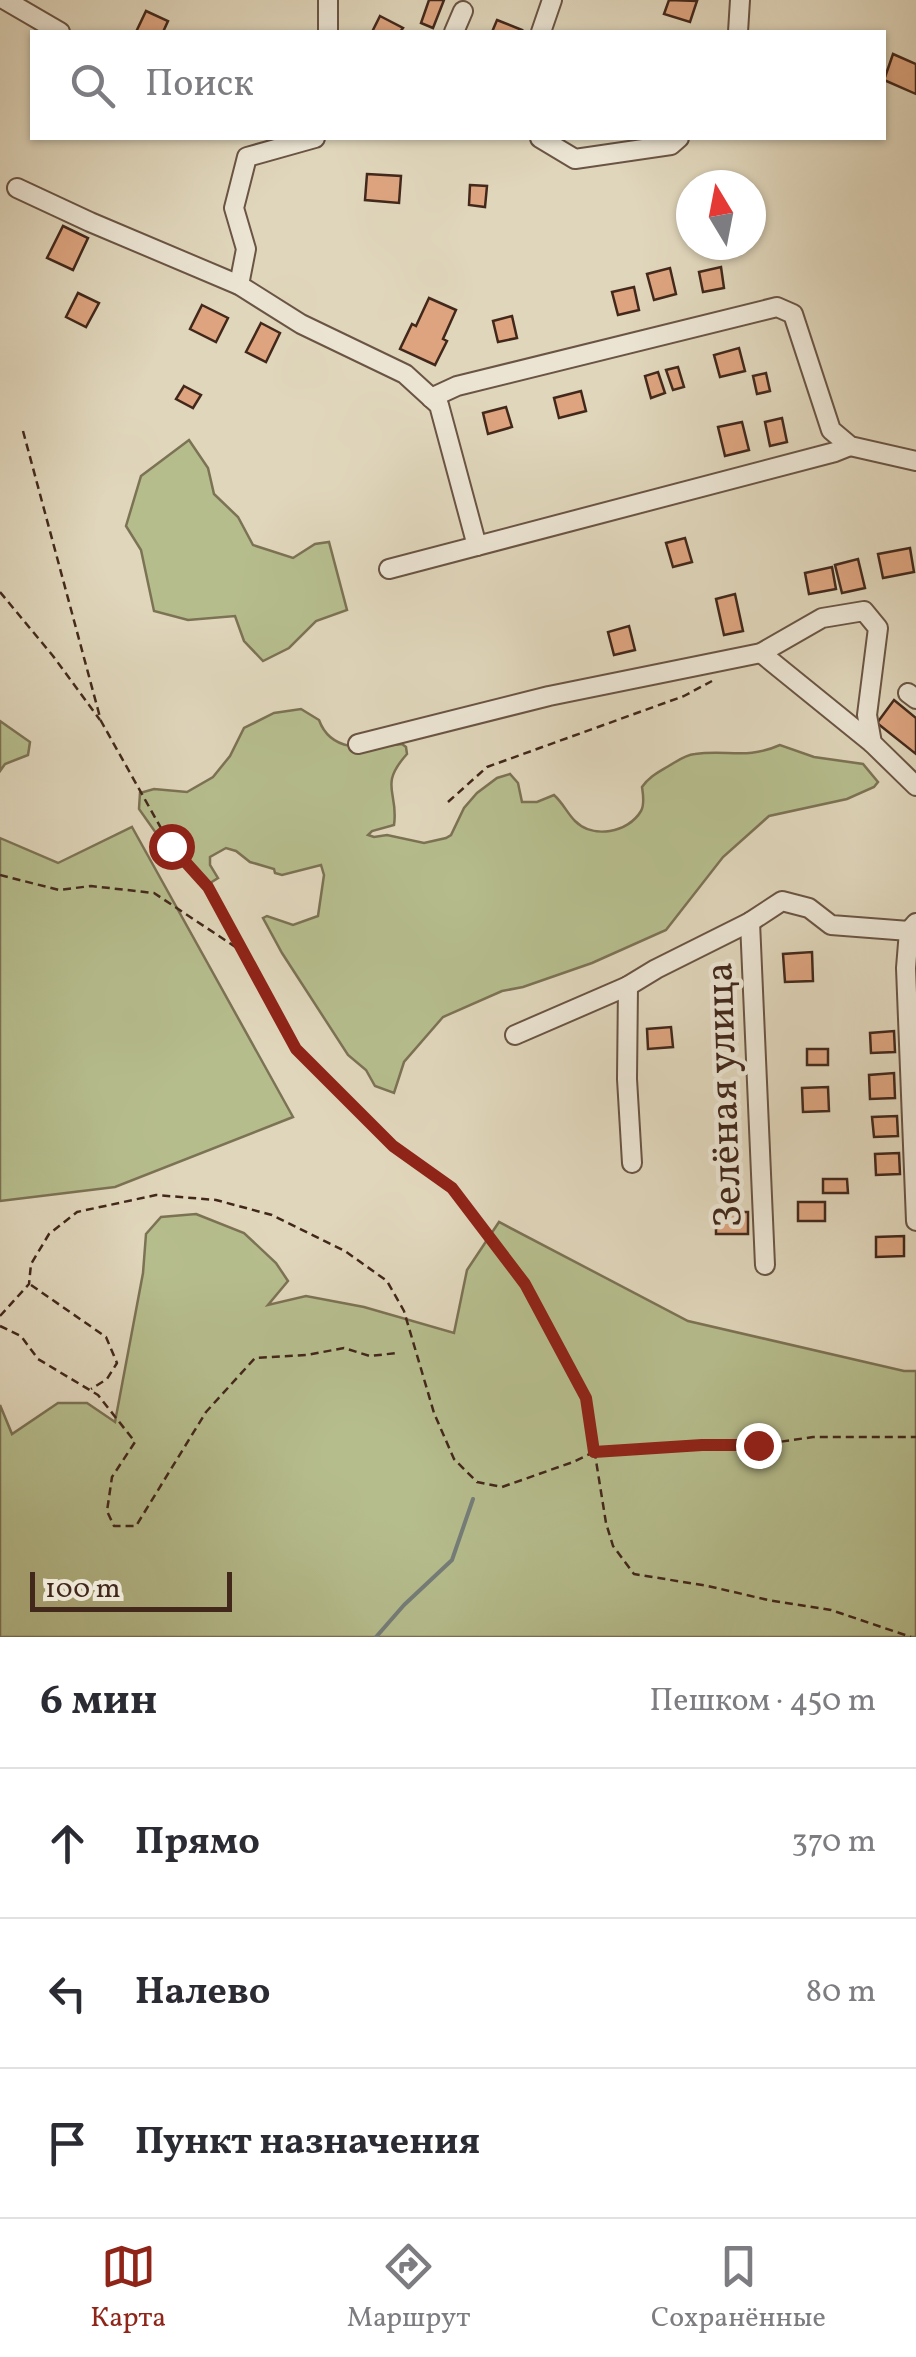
<!DOCTYPE html>
<html lang="ru">
<meta charset="utf-8">
<style>
:root{--surface:#fff;--page:#f2f2f3;--text:#2b2b33;--muted:#7c7c81;--line:#e1e1e2;--accent:#8f2418}
body{margin:0;font-family:Vollkorn,serif;background:var(--page);color:var(--text)}
.compass{position:absolute;left:676px;top:170px;width:90px;height:90px;border-radius:50%;background:var(--surface);box-shadow:0 2px 8px #0004;rotate:350deg}
.scale{position:absolute;left:30px;bottom:25px;width:202px;box-sizing:border-box;padding-left:10px;border:5px solid #42281b;border-top:0;font-size:28px;line-height:35px;white-space:nowrap;color:#42281b;-webkit-text-stroke:8px #ebe4d3;paint-order:stroke}
.stop{position:absolute;width:30px;height:30px;margin:-22px;border:8px solid #8f2418;border-radius:50%;background:#fff}
.stop.end{background:#8f2418;border-color:#fff;box-shadow:0 2px 10px #0008}
.list{margin:0;padding:0;list-style:none}
h2{display:flex;justify-content:space-between;align-items:center;height:130px;margin:0;padding:0 40px;font-size:42px}
h2 small{font-size:32px;font-weight:400;color:var(--muted)}
.list li{display:grid;grid-template-columns:65px 1fr auto;gap:30px;align-items:center;box-sizing:border-box;height:150px;padding:0 40px;border-top:2px solid var(--line)}
.list b{display:block;font-size:38px;white-space:nowrap}
.list em{font-size:32px;font-style:normal;color:var(--muted)}
.icon{flex:none;width:55px;height:55px;fill:none;stroke:currentColor;stroke-width:2;stroke-linecap:round;stroke-linejoin:round}
.map{position:relative;flex:none;width:916px;height:1637px;overflow:hidden}
.search{position:absolute;background:var(--surface);box-shadow:0 2px 8px #0004;left:30px;right:30px;top:30px;height:110px;display:flex;align-items:center;gap:25px;box-sizing:border-box;padding:0 35px;border-radius:0px;color:var(--muted);font-size:38px}
.sheet{height:580px;background:var(--surface)}
nav{display:flex;justify-content:space-around;align-items:center;box-sizing:border-box;height:140px;border-top:2px solid var(--line);background:var(--surface);font-size:28px;color:var(--muted)}
nav a{display:grid;justify-items:center;gap:5px}
nav .on{color:var(--accent)}
.map>svg:first-child{display:block}
.green{fill:#b6bd8d;stroke:#7c7254;stroke-width:2.5}
.lines{fill:none;stroke-linecap:round;stroke-linejoin:round}
.stream{stroke:#757e7a;stroke-width:4}
.building{fill:#dda47f;stroke:#42281b;stroke-width:2.5}
.minor-casing{stroke:#6a5443;stroke-width:22}
.path{stroke:#42281b;stroke-width:2.5;stroke-dasharray:8 5;stroke-linecap:butt}
.minor{stroke:#ebe4d3;stroke-width:18}
.route{stroke:#8f2418;stroke-width:12}
.labels{text-anchor:middle;stroke-width:9;stroke-linejoin:round;paint-order:stroke}
.street-label{font-size:40px;fill:#42281b;stroke:#ebe4d3}
</style>
<div class="map">
<svg width="916" height="1637" viewBox="0 0 916 1637">
<rect width="100%" height="100%" fill="#e0d6bb"/>
<filter id="stains"><feTurbulence type="fractalNoise" baseFrequency=".002" numOctaves="4"/><feColorMatrix values="0 0 0 0 .2 0 0 0 0 .09 0 0 0 0 .02 0 0 0 .5 -.17"/></filter>
<radialGradient id="worn" r=".72"><stop offset=".6" stop-color="#630" stop-opacity="0"/><stop offset="1" stop-color="#630" stop-opacity=".3"/></radialGradient>
<g class="green">
<path d="M189,440L208,468L214,494L238,517L253,545L293,558L315,544L329,542L347,610L316,621L289,648L263,661L244,641L235,616L188,620L154,611L141,550L126,526L141,476Z"/>
<path d="M301,709L319,720C332,756 372,747 402,744L406,747L407,754C378,786 399,792 394,825L372,831L368,835L374,837L387,835L424,843L446,838L451,835L464,808L477,793L497,778L510,774L518,783L522,802H537L554,795C563,803 567,813 575,821C593,839 628,833 641,811C645,804 643,794 642,787C649,777 657,773 667,767C676,762 684,755 695,754C727,749 746,760 780,745L814,757L863,764L878,782L874,787L847,799L769,816L723,857L666,930L592,963L523,987L502,991L443,1017L404,1062L394,1093L375,1086L366,1070L348,1055L282,953L263,918L267,916L293,925L318,916L324,875L321,865L282,875L275,873L274,869L250,862L236,851L226,848L210,857V865L218,878L210,883L175,860L139,809L140,793L154,789L187,792L213,777L230,756L244,728L274,713Z"/>
<path d="M0,721L30,742L28,755L5,764L0,771Z"/>
<path d="M132,827L293,1117L115,1187L0,1201V838L58,863Z"/>
<path d="M196,1214L244,1233L276,1263L288,1281L268,1305L306,1296L364,1307L454,1333L467,1270L499,1222L688,1321L904,1371H916V1637H0V1405L12,1434L58,1403H87L115,1422L143,1273L146,1234L161,1217Z"/>
</g>
<g class="lines">
<path class="stream" d="M376,1637L404,1605L452,1560L473,1499"/>
</g>
<g class="building">
<path d="M429,0H444L433,28L421,23Z"/>
<path d="M669,0L697,1L690,22L664,14Z"/>
<path d="M146,11L168,21L163,32H136Z"/>
<path d="M380,16L403,28L400,32H372Z"/>
<path d="M497,20L522,30L521,32H492Z"/>
<path d="M893,54L916,64V94L884,80Z"/>
<path d="M367,174L401,176L399,203L365,200Z"/>
<path d="M470,185L487,186L485,207L469,205Z"/>
<path d="M63,226L88,238L73,270L47,258Z"/>
<path d="M721,267L724,288L703,292L699,272Z"/>
<path d="M670,268L676,294L654,300L647,274Z"/>
<path d="M634,287L639,310L618,315L612,292Z"/>
<path d="M78,293L99,303L86,327L66,317Z"/>
<path d="M429,298L456,310L443,339L447,341L435,365L400,349L412,324L416,326Z"/>
<path d="M202,305L228,318L216,342L190,329Z"/>
<path d="M512,316L517,338L498,342L493,321Z"/>
<path d="M261,323L280,333L266,362L246,352Z"/>
<path d="M739,348L745,371L720,377L714,355Z"/>
<path d="M678,367L684,387L673,390L666,370Z"/>
<path d="M658,372L665,393L651,398L645,376Z"/>
<path d="M766,373L770,391L757,394L753,376Z"/>
<path d="M184,386L201,395L193,408L176,399Z"/>
<path d="M581,391L586,411L559,418L554,398Z"/>
<path d="M506,407L512,427L488,434L483,413Z"/>
<path d="M782,418L787,442L770,446L765,422Z"/>
<path d="M742,422L749,450L725,456L718,427Z"/>
<path d="M685,538L692,562L673,567L666,543Z"/>
<path d="M910,548L914,572L883,578L878,554Z"/>
<path d="M858,559L865,588L842,593L835,565Z"/>
<path d="M832,567L836,589L809,594L805,573Z"/>
<path d="M735,594L743,631L724,635L716,599Z"/>
<path d="M629,626L635,650L614,655L608,632Z"/>
<path d="M894,700L916,718V754L877,723Z"/>
<path d="M812,952L813,981L785,982L783,954Z"/>
<path d="M734,996L735,1018L715,1019L714,997Z"/>
<path d="M671,1027L673,1047L648,1049L647,1029Z"/>
<path d="M894,1031L895,1052L871,1053L870,1033Z"/>
<rect x="807" y="1049" width="21" height="16"/>
<path d="M894,1073L895,1098L870,1099L869,1075Z"/>
<path d="M828,1087L829,1111L803,1112L802,1088Z"/>
<path d="M897,1116L898,1136L874,1137L872,1117Z"/>
<path d="M899,1153L900,1174L876,1175L875,1154Z"/>
<path d="M823,1179H847L848,1193H823Z"/>
<rect x="798" y="1202" width="27" height="19"/>
<rect x="716" y="1212" width="32" height="22"/>
<path d="M904,1236V1256L876,1257V1237Z"/>
</g>
<g class="lines">
<defs>
<g id="minor">
<path d="M5,0L60,32"/>
<path d="M328,32V0"/>
<path d="M454,32L463,11"/>
<path d="M541,32L552,0"/>
<path d="M738,32L740,0"/>
<path d="M540,138L575,159L671,145L679,138"/>
<path d="M17,188L90,222L239,285L301,324L405,374L439,405L477,546"/>
<path d="M239,285L246,249L234,208L247,157L315,138"/>
<path d="M431,398L457,386L777,307L793,314L831,430L850,446L916,461"/>
<path d="M389,569L835,452L850,446"/>
<path d="M761,653L872,743"/>
<path d="M908,693L916,699"/>
<path d="M358,744L549,696L761,653L822,618L864,611L878,628L867,715L872,743L916,786"/>
<path d="M750,922L765,1265"/>
<path d="M916,923L909,931L906,968L916,1221"/>
<path d="M515,1035L628,986"/>
<path d="M632,1163L627,1079L628,986L656,969L750,922L782,901L809,908L831,925L909,931L916,929"/>
</g>
</defs>
<use href="#minor" class="minor-casing"/>
<g class="path">
<path d="M23,431L101,721L171,846L208,887L296,1049L393,1146L452,1188L525,1284L586,1398L606,1523L613,1546L634,1574L708,1586L768,1600L831,1610L911,1637"/>
<path d="M0,592L53,656L100,720"/>
<path d="M448,802L487,767L684,696L712,681"/>
<path d="M0,875L59,890L91,886L154,893L243,952"/>
<path d="M31,1285L106,1337L117,1363L107,1379L91,1389"/>
<path d="M0,1316L29,1284L31,1264L49,1234L77,1212L156,1195L216,1200L272,1215L345,1251L387,1281L404,1311L434,1413L454,1459L477,1482L502,1487L573,1462L594,1452L702,1445H758L813,1437H916"/>
<path d="M0,1326L21,1336L38,1359L98,1395L135,1442L112,1477L107,1511L114,1526H136L206,1412L255,1358L307,1355L344,1348L370,1356L397,1353"/>
</g>
<use href="#minor" class="minor"/>
</g>
<g class="lines">
<path class="route" d="M171,846L208,887L296,1049L393,1146L452,1188L525,1284L586,1398L594,1452L702,1445H758"/>
</g>
<g class="labels">
<g class="street-label">
<text transform="translate(722 1095) rotate(-92)" y="14">Зелёная улица</text>
</g>
</g>
<rect width="100%" height="100%" filter="url(#stains)"/>
<rect width="100%" height="100%" fill="url(#worn)"/>
</svg>
<svg class="compass" viewBox="-18 -18 36 36"><path d="M0-13l5 13h-10z" fill="#e53935"/><path d="M0 13l5-13h-10z" fill="#7c7c81"/></svg>
<div class="scale">100 m</div>
<div class="stop" style="left:171px;top:846px"></div>
<div class="stop end" style="left:758px;top:1445px"></div>
<div class="search"><svg class="icon" aria-label="search" viewBox="0 0 24 24"><circle cx="10" cy="10" r="6"/><path d="M15 15l6 6"/></svg>Поиск</div>
</div>
<section class="sheet">
<h2>6 мин<small>Пешком · 450 m</small></h2>
<ul class="list">
<li><svg class="icon" aria-label="ahead" viewBox="0 0 24 24"><path d="M12 20V5M6 11l6-6 6 6"/></svg><div><b>Прямо</b></div><em>370 m</em></li>
<li><svg class="icon" aria-label="left" viewBox="0 0 24 24"><path d="M17 20v-9H6M10 6l-5 5 5 5"/></svg><div><b>Налево</b></div><em>80 m</em></li>
<li><svg class="icon" aria-label="arrive" viewBox="0 0 24 24"><path d="M6 21V4h12l-3 4 3 4H6"/></svg><div><b>Пункт назначения</b></div></li>
</ul>
</section>
<nav>
<a class="on"><svg class="icon" aria-label="map" viewBox="0 0 24 24"><path d="M3 6l6-2 6 2 6-2v14l-6 2-6-2-6 2zM9 4v14M15 6v14"/></svg>Карта</a>
<a><svg class="icon" aria-label="directions" viewBox="0 0 24 24"><path d="M12 3l9 9-9 9-9-9zM9 14v-3h6M13 9l2 2-2 2"/></svg>Маршрут</a>
<a><svg class="icon" aria-label="saved" viewBox="0 0 24 24"><path d="M7 4h10v16l-5-4-5 4z"/></svg>Сохранённые</a>
</nav>
